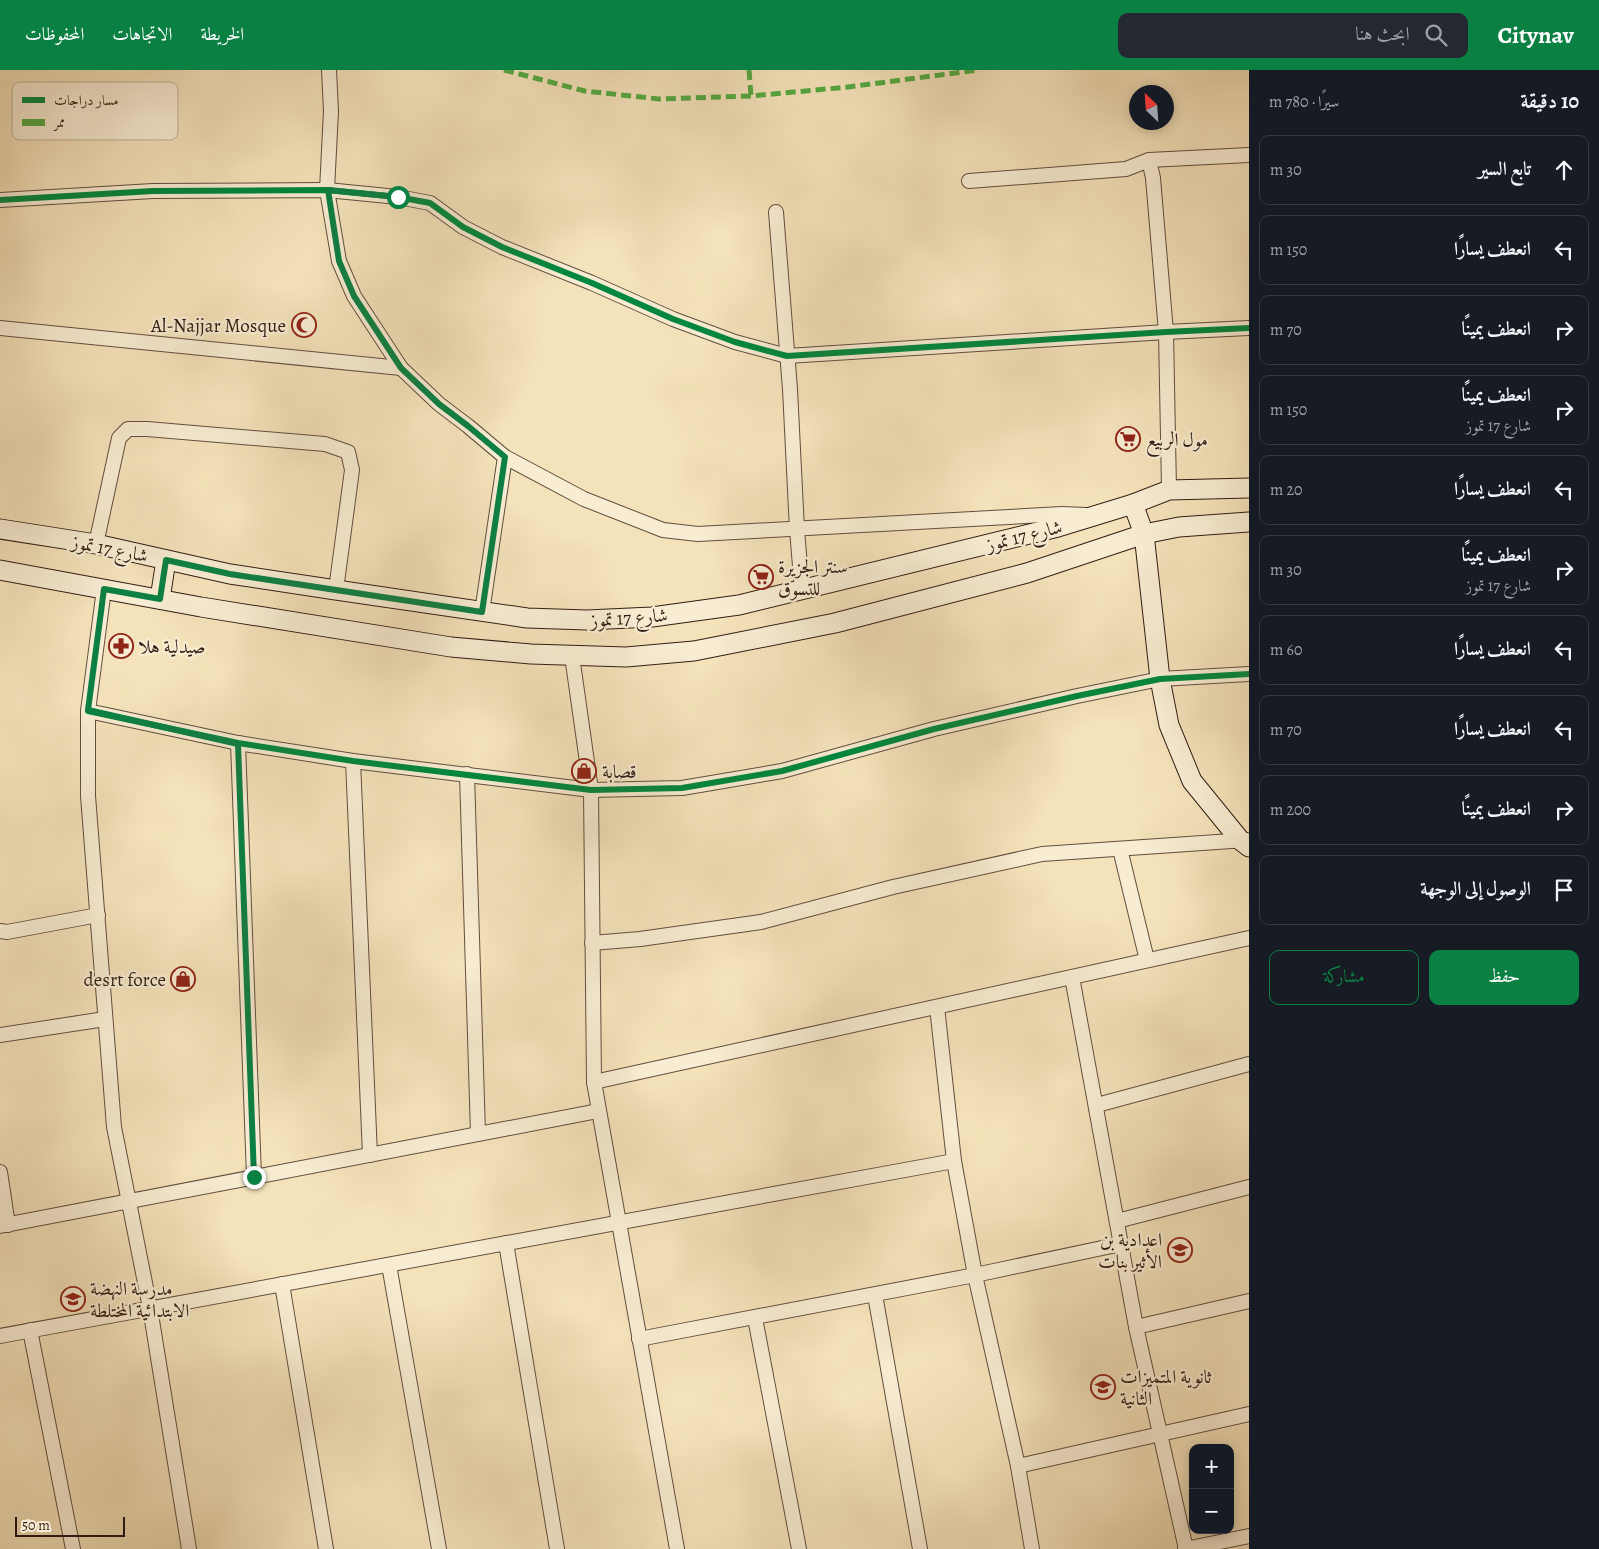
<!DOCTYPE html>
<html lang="ar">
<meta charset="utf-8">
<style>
:root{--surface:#171b24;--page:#242831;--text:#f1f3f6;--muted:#9ea1a6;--line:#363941;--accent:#0b8043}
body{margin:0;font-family:Alegreya,Amiri,serif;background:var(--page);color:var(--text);direction:rtl}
.controls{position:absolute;right:15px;bottom:15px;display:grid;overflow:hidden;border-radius:10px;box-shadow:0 2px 12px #0003}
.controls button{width:45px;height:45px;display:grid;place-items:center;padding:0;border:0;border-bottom:1px solid var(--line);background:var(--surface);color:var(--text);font:25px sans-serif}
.compass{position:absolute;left:1129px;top:15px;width:45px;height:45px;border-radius:50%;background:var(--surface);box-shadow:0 2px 12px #0003;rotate:335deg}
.scale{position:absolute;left:15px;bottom:12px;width:110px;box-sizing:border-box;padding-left:5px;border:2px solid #321d14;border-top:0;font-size:14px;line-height:18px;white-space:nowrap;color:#321d14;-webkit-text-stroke:4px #f8ecd2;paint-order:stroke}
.stop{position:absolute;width:15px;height:15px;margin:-11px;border:4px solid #0b8043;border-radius:50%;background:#fff}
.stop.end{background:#0b8043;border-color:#fff;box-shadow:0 1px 5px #0008}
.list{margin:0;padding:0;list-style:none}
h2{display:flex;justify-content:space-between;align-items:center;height:65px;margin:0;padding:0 20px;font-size:21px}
h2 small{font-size:16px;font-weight:400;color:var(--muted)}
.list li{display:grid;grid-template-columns:32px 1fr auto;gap:15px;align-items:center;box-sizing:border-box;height:70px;margin:0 10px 10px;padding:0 10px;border:1px solid var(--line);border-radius:10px}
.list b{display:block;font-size:19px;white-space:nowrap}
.list p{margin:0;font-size:16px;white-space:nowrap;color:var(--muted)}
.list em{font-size:16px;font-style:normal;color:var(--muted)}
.actions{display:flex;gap:10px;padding:15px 20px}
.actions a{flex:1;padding:11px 0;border:1px solid var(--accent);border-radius:10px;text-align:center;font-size:18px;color:var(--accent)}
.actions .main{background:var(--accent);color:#fff}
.icon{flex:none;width:28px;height:28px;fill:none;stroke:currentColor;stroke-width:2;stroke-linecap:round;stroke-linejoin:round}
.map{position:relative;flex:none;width:1249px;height:1479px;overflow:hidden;direction:ltr}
header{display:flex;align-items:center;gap:30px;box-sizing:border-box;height:70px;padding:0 25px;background:var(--accent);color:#fff}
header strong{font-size:24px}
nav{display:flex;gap:28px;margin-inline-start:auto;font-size:18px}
.search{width:350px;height:45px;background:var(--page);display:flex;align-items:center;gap:12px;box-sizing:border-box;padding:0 18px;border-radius:10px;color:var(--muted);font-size:19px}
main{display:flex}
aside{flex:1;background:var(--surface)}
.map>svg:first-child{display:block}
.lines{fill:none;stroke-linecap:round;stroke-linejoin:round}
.minor-casing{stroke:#624e3e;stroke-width:16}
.secondary-casing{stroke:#321d14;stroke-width:21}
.minor{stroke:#f8ecd2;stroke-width:14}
.secondary{stroke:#f8ecd2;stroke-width:19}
.quiet{stroke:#54a942;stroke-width:5;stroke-dasharray:10 5;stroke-linecap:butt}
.cycleway-casing{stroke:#f8ecd2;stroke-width:9}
.cycleway{stroke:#00873e;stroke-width:6}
.route{stroke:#0b8043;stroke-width:6}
.labels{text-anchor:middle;stroke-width:4.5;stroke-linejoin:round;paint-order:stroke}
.poi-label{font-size:19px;fill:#321d14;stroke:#f8ecd2;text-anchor:start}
.street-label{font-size:19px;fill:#321d14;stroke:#f8ecd2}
.key{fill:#f8ecd2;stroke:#bdae99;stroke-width:1}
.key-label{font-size:14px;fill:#321d14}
</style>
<header>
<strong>Citynav</strong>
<div class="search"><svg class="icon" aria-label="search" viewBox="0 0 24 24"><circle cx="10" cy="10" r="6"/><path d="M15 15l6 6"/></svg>ابحث هنا</div>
<nav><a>الخريطة</a><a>الاتجاهات</a><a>المحفوظات</a></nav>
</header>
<main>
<aside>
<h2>10 دقيقة<small>سيرًا · 780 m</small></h2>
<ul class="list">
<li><svg class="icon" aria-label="ahead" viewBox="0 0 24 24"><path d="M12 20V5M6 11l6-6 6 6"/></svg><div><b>تابع السير</b></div><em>30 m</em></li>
<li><svg class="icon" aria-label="left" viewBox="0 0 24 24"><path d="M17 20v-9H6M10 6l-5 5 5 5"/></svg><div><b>انعطف يسارًا</b></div><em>150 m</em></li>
<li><svg class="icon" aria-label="right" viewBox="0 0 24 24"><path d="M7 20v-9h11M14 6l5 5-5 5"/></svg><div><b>انعطف يمينًا</b></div><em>70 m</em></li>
<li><svg class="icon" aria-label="right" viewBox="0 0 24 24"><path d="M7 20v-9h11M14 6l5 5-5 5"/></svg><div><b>انعطف يمينًا</b><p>شارع 17 تموز</p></div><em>150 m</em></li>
<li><svg class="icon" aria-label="left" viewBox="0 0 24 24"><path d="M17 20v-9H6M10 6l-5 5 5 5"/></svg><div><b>انعطف يسارًا</b></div><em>20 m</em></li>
<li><svg class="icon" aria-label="right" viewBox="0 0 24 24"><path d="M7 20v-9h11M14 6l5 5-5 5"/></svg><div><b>انعطف يمينًا</b><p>شارع 17 تموز</p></div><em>30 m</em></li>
<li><svg class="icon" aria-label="left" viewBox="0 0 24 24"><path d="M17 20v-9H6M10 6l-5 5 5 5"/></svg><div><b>انعطف يسارًا</b></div><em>60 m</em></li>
<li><svg class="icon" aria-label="left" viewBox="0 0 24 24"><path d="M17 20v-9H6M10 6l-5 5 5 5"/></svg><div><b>انعطف يسارًا</b></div><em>70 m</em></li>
<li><svg class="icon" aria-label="right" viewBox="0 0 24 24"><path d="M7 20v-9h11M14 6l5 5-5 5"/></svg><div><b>انعطف يمينًا</b></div><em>200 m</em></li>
<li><svg class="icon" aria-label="arrive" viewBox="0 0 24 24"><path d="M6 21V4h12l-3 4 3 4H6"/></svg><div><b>الوصول إلى الوجهة</b></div></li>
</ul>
<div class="actions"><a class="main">حفظ</a><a>مشاركة</a></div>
</aside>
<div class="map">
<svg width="1249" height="1479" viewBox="0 0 1249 1479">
<rect width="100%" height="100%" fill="#f4e2ba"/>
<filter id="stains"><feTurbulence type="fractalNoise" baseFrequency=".004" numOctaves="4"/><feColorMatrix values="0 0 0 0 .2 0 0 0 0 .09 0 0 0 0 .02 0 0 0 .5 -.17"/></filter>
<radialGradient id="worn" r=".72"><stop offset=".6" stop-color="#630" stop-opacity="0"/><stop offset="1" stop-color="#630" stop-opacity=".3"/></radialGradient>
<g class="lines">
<defs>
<g id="minor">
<path d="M329,0L331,41L327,120L339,191L354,226L401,298L439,334L468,356L505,387L584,429L663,460L698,464L1062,444L1086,445"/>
<path d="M1149,90L1153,108L1166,262L1169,420"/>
<path d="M969,111L1126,99L1149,90L1249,85"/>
<path d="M0,130L153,121L327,120L398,127L430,133L463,157L502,177L592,213L673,249L735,272L787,286L1166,262L1249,258"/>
<path d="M776,142L790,319L797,460L802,520"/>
<path d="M0,258L401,298"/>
<path d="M96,474L119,368L128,359H147L325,374L348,382L352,400L336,520"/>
<path d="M104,519L88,641V726L114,1057L150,1238L189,1479"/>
<path d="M482,542L505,387"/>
<path d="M572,586L591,720L594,1012L677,1479"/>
<path d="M88,641L238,673L353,691L591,720L682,718L782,701L934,659L1077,626L1160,609L1249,604"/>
<path d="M238,673L254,1107"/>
<path d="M353,691L370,1085"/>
<path d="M467,704L478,1064"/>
<path d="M1120,779L1147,890"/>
<path d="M0,861L7,862L98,845"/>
<path d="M592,873L640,869L761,852L893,817L1042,784L1246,770"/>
<path d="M1072,907L1136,1257L1186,1479"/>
<path d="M937,937L954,1091L975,1205L1018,1396L1032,1479"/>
<path d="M0,965L105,949"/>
<path d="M594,1012L1249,868"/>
<path d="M1097,1035L1249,994"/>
<path d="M0,1102L8,1155"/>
<path d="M1117,1151L1249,1117"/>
<path d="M0,1156L598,1041"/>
<path d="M506,1173L557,1479"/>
<path d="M389,1195L439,1479"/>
<path d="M282,1214L326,1479"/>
<path d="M875,1225L920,1479"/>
<path d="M755,1248L799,1479"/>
<path d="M1136,1257L1249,1231"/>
<path d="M30,1260L73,1479"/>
<path d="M0,1266L954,1091"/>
<path d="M639,1269L975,1205L1121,1174"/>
<path d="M1018,1396L1249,1344"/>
<path d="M1185,1479L1249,1466"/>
</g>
<g id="secondary">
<path d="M1133,434L1144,464L1160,609L1169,655L1192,711L1240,770L1249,777"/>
<path d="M0,459L96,474L230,504L336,520L527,548L587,550L652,547L739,535L1058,457L1133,434L1169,420L1249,418"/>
<path d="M0,500L201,537L451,577L531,584L626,587L694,581L835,553L1027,503L1144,464L1179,457L1249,452"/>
<path d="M160,529L166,490"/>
</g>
</defs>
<use href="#minor" class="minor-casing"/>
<use href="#secondary" class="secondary-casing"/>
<use href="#minor" class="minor"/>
<use href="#secondary" class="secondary"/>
<g class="quiet">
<path d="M504,0L585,21L659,29L751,26L848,17L978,0"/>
<path d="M749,0L751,26"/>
</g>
<defs>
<g id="cycleway">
<path d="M0,130L153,121L327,120L398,127L430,133L463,157L502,177L592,213L673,249L735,272L787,286L1166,262L1249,258"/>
<path d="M88,641L238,673L353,691L591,720L682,718L782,701L934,659L1077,626L1160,609L1249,604"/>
</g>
</defs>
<use href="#cycleway" class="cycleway-casing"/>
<use href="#cycleway" class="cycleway"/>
</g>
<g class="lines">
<path class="route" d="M254,1107L238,674L88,640L104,519L160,529L166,490L230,504L482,542L505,387L468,356L439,334L401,298L354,226L339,191L328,120L398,127"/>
</g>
<defs>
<symbol id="mosque-ring" viewBox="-11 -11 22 22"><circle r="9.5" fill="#f8ecd2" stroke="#8f2418" stroke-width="1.5"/><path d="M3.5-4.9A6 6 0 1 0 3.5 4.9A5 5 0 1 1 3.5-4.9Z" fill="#8f2418"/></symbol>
<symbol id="supermarket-ring" viewBox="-11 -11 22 22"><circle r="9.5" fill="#f8ecd2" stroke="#8f2418" stroke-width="1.5"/><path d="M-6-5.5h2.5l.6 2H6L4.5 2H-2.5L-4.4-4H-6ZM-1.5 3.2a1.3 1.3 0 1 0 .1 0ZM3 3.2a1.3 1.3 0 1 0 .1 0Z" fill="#8f2418"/></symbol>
<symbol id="pharmacy-ring" viewBox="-11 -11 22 22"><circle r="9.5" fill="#f8ecd2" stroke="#8f2418" stroke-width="1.5"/><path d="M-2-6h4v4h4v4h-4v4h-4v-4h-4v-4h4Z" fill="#8f2418"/></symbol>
<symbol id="shop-ring" viewBox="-11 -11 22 22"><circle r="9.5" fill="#f8ecd2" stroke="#8f2418" stroke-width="1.5"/><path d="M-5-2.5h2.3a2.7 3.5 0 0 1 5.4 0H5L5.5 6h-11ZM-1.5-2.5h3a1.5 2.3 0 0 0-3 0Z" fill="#8f2418"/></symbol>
<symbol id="school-ring" viewBox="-11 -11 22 22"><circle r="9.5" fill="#f8ecd2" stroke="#8f2418" stroke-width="1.5"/><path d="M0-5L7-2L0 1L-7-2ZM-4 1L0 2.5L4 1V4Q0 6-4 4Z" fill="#8f2418"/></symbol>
</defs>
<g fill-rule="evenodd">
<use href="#mosque-ring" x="290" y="241" width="28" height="28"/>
<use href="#supermarket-ring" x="1114" y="355" width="28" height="28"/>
<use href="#supermarket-ring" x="747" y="493" width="28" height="28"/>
<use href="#pharmacy-ring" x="107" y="562" width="28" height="28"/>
<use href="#shop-ring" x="570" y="687" width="28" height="28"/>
<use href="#shop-ring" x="169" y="895" width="28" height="28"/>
<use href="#school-ring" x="1166" y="1166" width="28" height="28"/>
<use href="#school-ring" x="59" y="1215" width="28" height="28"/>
<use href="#school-ring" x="1089" y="1303" width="28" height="28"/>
</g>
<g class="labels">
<g class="poi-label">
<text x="286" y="262" text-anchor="end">Al-Najjar Mosque</text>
<text x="1146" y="376">مول الربيع</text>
<text x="778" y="503">سنتر الجزيرة<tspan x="778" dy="22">للتسوق</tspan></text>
<text x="138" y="583">صيدلية هلا</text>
<text x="602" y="708">قصابة</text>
<text x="166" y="916" text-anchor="end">desrt force</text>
<text x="1162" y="1176" text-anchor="end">اعدادية بن<tspan x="1162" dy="22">الأثير بنات</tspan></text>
<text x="90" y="1225">مدرسة النهضة<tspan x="90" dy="22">الابتدائية المختلطة</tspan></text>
<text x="1120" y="1313">ثانوية المتميزات<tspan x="1120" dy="22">الثانية</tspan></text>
</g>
<g class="street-label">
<text transform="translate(1024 465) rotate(-14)" y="7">شارع 17 تموز</text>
<text transform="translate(110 478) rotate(11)" y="7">شارع 17 تموز</text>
<text transform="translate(629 547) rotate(-4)" y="7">شارع 17 تموز</text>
</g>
</g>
<rect x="12" y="12" width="166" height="58" rx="8" class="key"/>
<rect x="22" y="27" width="23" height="6" fill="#00873e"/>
<rect x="22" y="49" width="23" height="7" fill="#54a942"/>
<g class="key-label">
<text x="54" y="35">مسار دراجات</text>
<text x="54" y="57">ممر</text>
</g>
<rect width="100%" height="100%" filter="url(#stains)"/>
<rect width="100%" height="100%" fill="url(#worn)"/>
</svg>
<div class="controls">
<button>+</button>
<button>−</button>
</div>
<svg class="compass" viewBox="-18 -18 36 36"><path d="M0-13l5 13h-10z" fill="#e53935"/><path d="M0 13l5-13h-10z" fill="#9ea1a6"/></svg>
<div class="scale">50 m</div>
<div class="stop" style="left:398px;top:127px"></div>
<div class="stop end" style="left:254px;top:1107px"></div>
</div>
</main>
